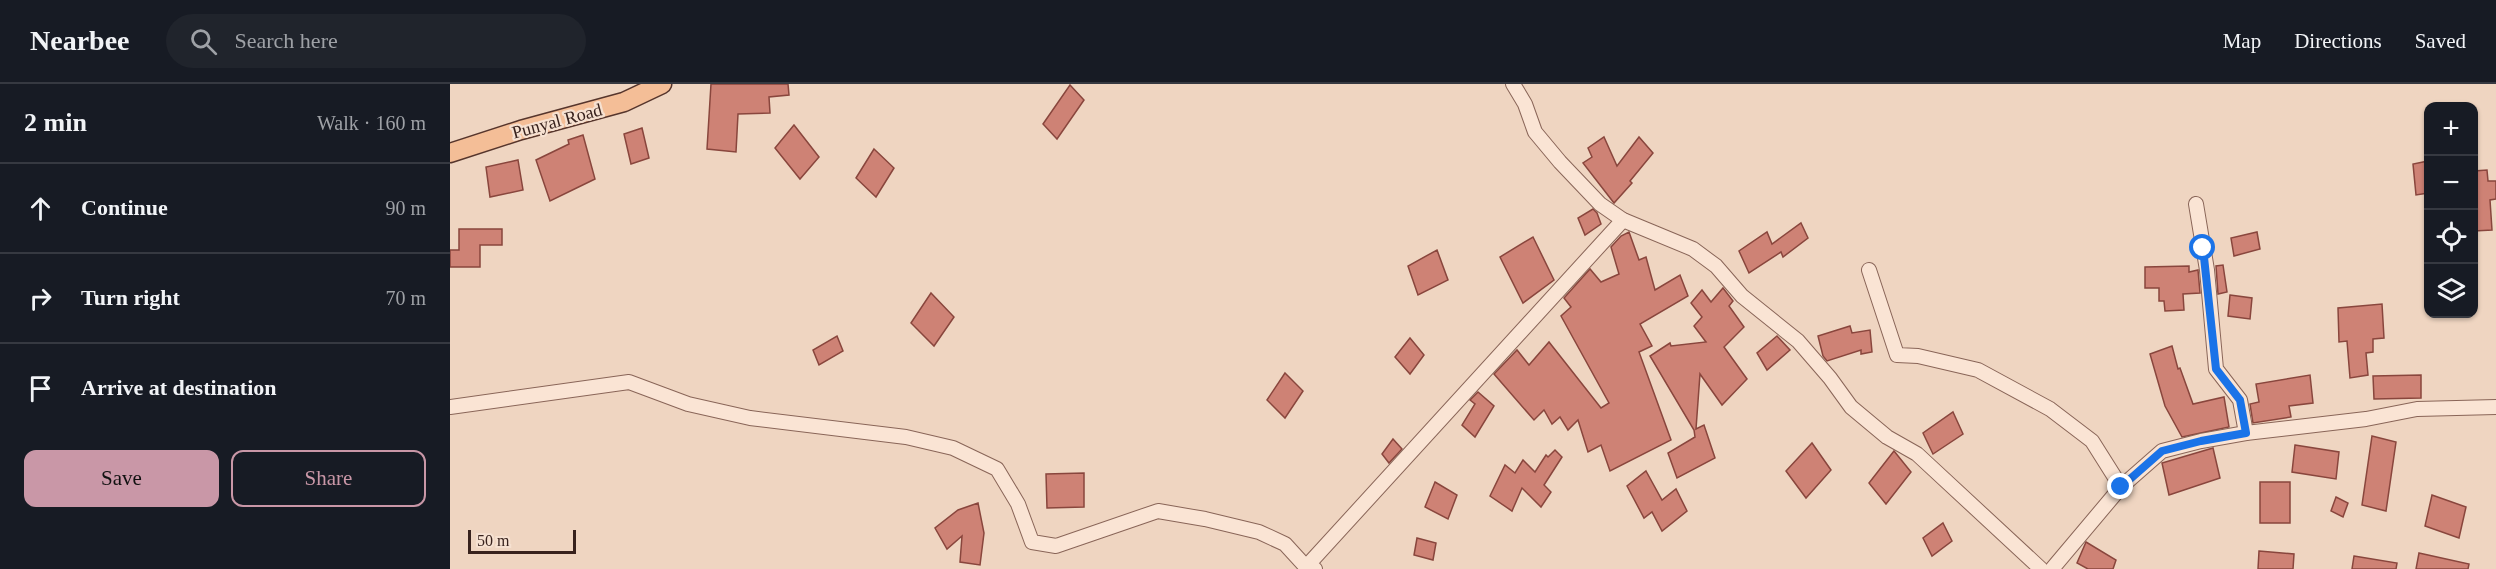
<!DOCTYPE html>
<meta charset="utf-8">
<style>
:root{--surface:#171b24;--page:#20242c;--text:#f1f3f6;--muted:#9ea1a6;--line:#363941;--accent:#c997a7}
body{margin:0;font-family:"Times New Roman",serif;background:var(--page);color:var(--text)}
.controls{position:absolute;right:18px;top:18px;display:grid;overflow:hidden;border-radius:12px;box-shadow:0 2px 4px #0004}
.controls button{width:54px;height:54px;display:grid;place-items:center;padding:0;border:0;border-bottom:2px solid var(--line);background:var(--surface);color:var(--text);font:30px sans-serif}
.scale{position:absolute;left:18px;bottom:15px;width:108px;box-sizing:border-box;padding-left:6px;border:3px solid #38221d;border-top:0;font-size:16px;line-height:21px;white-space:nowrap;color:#38221d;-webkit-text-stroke:4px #f6e1d1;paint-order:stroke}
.stop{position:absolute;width:18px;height:18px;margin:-14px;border:4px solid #1a73e8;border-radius:50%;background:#fff}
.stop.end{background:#1a73e8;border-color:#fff;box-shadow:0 2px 6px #0008}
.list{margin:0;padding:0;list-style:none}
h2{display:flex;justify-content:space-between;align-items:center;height:78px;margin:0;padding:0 24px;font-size:26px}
h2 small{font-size:20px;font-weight:400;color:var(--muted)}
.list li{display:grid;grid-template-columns:39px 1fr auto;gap:18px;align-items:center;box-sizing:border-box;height:90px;padding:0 24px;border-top:2px solid var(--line)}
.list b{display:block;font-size:22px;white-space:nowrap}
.list em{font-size:20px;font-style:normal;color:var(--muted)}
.actions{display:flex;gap:12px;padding:18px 24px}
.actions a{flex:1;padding:14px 0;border:2px solid var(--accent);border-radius:12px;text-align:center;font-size:21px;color:var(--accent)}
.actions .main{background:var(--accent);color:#111}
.icon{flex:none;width:33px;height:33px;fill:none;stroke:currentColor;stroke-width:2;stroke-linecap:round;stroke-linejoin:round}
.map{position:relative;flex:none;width:2046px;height:485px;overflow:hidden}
header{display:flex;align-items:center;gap:36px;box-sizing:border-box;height:84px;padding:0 30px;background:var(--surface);border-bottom:2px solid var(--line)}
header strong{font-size:28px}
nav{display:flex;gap:33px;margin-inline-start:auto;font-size:21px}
.search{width:420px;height:54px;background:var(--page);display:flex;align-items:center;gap:15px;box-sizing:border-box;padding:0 21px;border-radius:33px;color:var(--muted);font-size:22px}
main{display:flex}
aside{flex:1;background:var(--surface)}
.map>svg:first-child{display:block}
.building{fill:#ce8275;stroke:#89463d;stroke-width:1.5}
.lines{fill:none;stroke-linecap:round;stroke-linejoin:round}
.minor-casing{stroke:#896558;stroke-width:16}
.major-casing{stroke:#56352c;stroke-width:21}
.minor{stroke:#fae4d4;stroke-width:14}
.major{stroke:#f4be97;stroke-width:18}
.route{stroke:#1a73e8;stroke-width:8}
.labels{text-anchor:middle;stroke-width:4.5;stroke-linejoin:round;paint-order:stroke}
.street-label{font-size:18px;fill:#38221d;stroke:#f6e1d1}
</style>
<header>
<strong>Nearbee</strong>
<div class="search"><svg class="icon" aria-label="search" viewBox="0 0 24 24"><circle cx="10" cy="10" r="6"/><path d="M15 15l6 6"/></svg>Search here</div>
<nav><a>Map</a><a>Directions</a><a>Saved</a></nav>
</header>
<main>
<aside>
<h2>2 min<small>Walk · 160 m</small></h2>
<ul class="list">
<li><svg class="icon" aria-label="ahead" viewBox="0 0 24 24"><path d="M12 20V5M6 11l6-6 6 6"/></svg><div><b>Continue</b></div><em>90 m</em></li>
<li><svg class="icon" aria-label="right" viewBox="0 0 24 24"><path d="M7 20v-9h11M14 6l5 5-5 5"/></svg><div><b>Turn right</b></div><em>70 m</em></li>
<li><svg class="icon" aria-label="arrive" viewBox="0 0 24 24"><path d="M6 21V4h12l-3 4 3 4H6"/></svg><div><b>Arrive at destination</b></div></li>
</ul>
<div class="actions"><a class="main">Save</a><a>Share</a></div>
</aside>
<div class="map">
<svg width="2046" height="485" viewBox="0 0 2046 485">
<rect width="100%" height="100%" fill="#efd5c1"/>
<g class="building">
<path d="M261,0H338L339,11L319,13L320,29L288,30L286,68L257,65Z"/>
<path d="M620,1L634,16L607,55L593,40Z"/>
<path d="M344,41L369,73L350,95L325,64Z"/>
<path d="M192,44L199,74L181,80L174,50Z"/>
<path d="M133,51L145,95L100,117L86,76L119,60L118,56Z"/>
<path d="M1154,53L1167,82L1189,53L1203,69L1180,97L1182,99L1164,119L1133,79L1142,73L1138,64Z"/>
<path d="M424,65L444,84L426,113L406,94Z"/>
<path d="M68,76L73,106L40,113L36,83Z"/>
<path d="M1978,77V109L1966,111L1963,80Z"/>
<path d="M2037,86L2038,97H2046V115L2040,116L2042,146L2024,147V87Z"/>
<path d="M1143,125L1147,129L1151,140L1135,151L1128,134Z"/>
<path d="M1351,139L1358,154L1333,173L1331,168L1299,189L1289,167L1317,148L1322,160Z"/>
<path d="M9,145H52V161H30V183H0V166H9Z"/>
<path d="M1179,148L1189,176L1196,173L1205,206L1230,191L1238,212L1190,240L1202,262L1189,268L1221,356L1160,387L1151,361L1138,368L1128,336L1118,346L1110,333L1102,340L1094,326L1084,336L1044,290L1067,266L1079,281L1099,258L1151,324L1159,319L1111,232L1121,223L1114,214L1140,185L1151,198L1169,190L1161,163L1171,152Z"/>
<path d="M1807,148L1810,165L1784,172L1781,154Z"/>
<path d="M1083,153L1104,196L1073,219L1050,173Z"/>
<path d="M987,166L998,196L968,211L958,182Z"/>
<path d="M1773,181L1777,208L1768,210L1766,182Z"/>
<path d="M1739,182V188L1748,186L1750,209L1733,210L1734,226L1715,227L1714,217H1709V204H1695V183Z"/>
<path d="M1273,204L1283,217L1279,222L1294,243L1274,263L1297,295L1272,321L1250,290L1246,345L1254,341L1265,374L1227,394L1218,369L1245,353L1244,346L1200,272L1220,259L1221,262L1256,258L1244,242L1252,233L1241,219L1252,206L1261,218Z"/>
<path d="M481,209L504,233L484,262L461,239Z"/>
<path d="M1780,211L1802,214L1800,235L1778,232Z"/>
<path d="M1932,220L1934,254L1923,255V268L1916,269L1918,291L1900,294L1897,257L1889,258L1888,224Z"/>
<path d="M1400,242L1402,249L1420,246L1422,268L1411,270V266L1377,277L1373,272L1368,252Z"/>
<path d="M387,252L393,267L369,281L363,266Z"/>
<path d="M1327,252L1340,266L1317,286L1307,269Z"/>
<path d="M960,254L974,271L960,290L945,273Z"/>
<path d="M1722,262L1728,285L1730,284L1743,320L1774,313L1779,343L1732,353L1715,322L1700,270Z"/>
<path d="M835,289L853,307L835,334L817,316Z"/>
<path d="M1860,291L1863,319L1839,322L1841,333L1803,339L1800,320L1809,318L1806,300Z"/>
<path d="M1971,291V314L1924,315L1923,292Z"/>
<path d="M1028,308L1044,322L1025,353L1012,341L1025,320L1020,316Z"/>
<path d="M1503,328L1513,350L1483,370L1473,349Z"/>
<path d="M1922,352L1946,358L1936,427L1912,421Z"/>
<path d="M943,355L952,365L939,379L932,370Z"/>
<path d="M1362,359L1381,386L1356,414L1336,387Z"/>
<path d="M1845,361L1889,368L1886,395L1842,388Z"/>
<path d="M1763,364L1770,394L1719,411L1712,379Z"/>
<path d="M1105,366L1112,373L1094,401L1101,408L1091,423L1072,404L1062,427L1040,412L1055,381L1065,389L1073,376L1085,388L1096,371L1098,373Z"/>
<path d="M1444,367L1461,388L1436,420L1419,399Z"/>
<path d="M1196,387L1212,416L1226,405L1237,427L1212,447L1202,428L1194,434L1177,402Z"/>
<path d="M634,389V423L597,424L596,390Z"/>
<path d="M985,398L1007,411L998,435L975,423Z"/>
<rect x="1810" y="398" width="30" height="41"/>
<path d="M1982,411L2016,423L2009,454L1975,442Z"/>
<path d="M1886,413L1898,419L1893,433L1881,427Z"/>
<path d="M528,419L534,449L530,481L510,478L512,452L497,465L485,444L508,426Z"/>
<path d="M1493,439L1502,457L1482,472L1473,454Z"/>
<path d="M967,454L986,459L983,476L964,471Z"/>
<path d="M1636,458L1666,476L1663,485H1638L1627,479Z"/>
<path d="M1809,467L1844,470L1843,485H1808Z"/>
<path d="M1969,469L2019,480L2018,485H1966Z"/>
<path d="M1904,472L1947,479L1946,485H1902Z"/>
</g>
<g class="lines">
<defs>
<g id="minor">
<path d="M1063,0L1075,20L1085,48L1110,78L1150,120L1173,136L1243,165L1266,182L1292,212L1348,257L1380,294L1401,323L1437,353L1467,370L1591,485"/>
<path d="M1746,120L1757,186L1766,285L1790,316L1796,349"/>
<path d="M1419,186L1447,271L1468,272L1528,286L1600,325L1642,357L1671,403"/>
<path d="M0,323L179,298L238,320L300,334L456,353L503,364L547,385L568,420L582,458L606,462L708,427L755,435L809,448L835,460L856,483L865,485"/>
<path d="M856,483L1173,136"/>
<path d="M1602,485L1671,403L1712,367L1751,357L1796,349L1916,335L1967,325L2046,323"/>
</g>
<path id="major" d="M0,69L71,46L174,18L212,0"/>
</defs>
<use href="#minor" class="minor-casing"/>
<use href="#major" class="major-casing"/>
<use href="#minor" class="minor"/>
<use href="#major" class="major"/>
</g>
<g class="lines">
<path class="route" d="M1671,403L1712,367L1751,357L1796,349L1790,316L1766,285L1753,164"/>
</g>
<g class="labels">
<g class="street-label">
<text transform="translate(107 37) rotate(-15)" y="6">Punyal Road</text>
</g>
</g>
</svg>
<div class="controls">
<button>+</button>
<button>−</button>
<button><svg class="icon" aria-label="locate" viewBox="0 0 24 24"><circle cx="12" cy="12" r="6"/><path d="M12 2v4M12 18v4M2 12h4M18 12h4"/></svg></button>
<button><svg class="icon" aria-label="layers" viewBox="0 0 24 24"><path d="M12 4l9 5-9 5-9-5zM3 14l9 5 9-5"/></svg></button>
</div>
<div class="scale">50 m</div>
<div class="stop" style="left:1753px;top:164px"></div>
<div class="stop end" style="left:1671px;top:403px"></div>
</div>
</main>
